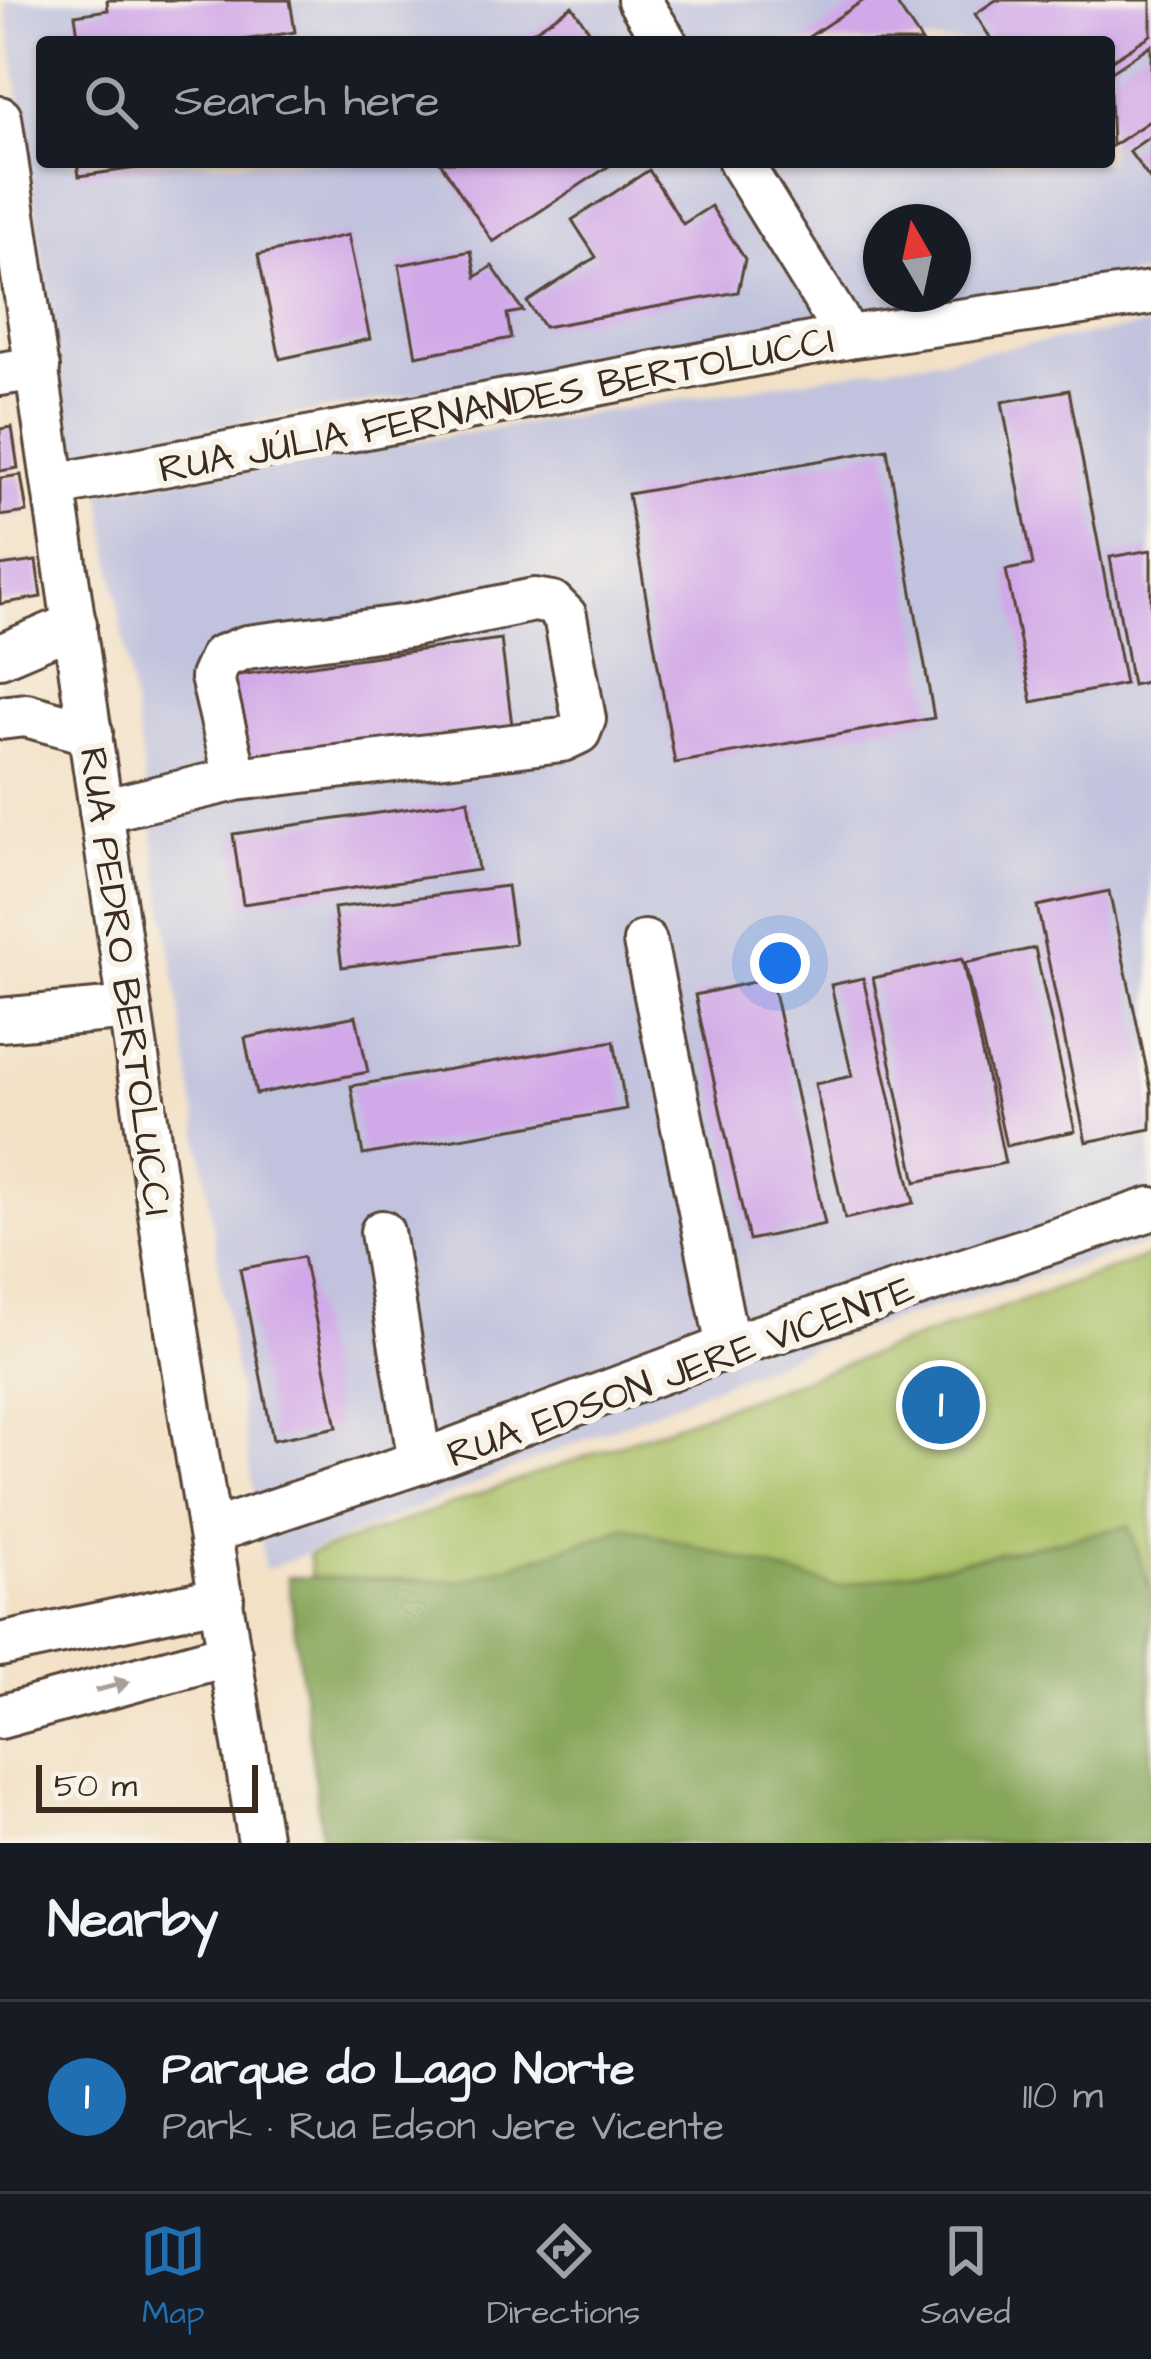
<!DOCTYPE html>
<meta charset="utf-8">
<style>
:root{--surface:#171b24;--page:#20242c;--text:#f1f3f6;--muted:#9ea1a6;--line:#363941;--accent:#1f6fb2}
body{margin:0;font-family:"Architects Daughter",sans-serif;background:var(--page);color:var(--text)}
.compass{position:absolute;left:863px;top:204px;width:108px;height:108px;border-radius:50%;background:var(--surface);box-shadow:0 3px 9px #0004;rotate:351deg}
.scale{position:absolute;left:36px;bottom:30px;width:222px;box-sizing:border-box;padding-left:12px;border:6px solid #3b2a1e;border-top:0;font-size:33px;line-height:42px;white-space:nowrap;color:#3b2a1e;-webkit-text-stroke:9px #f7f3e8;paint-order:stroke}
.you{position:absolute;left:780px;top:963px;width:42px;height:42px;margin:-30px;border:9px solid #fff;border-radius:50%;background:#1a73e8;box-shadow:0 0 0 18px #1a73e833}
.badge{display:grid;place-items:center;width:78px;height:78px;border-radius:50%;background:var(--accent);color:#fff;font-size:39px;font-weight:700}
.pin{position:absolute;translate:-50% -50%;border:6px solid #fff;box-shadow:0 3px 12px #0006}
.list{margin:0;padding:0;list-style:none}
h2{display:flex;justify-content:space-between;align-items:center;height:156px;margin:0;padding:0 48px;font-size:51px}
h2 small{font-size:39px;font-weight:400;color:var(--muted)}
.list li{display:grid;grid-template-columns:78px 1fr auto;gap:36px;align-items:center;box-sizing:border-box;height:192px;padding:0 48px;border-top:3px solid var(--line)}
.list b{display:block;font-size:45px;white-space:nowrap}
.list p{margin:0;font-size:39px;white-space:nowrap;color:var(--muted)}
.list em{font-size:39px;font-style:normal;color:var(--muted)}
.icon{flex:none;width:66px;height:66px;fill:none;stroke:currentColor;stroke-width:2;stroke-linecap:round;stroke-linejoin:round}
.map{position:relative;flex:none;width:1151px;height:1843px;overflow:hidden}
.search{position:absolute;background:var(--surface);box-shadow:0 3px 9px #0004;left:36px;right:36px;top:36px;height:132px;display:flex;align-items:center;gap:30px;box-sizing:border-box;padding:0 42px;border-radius:12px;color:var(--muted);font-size:45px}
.sheet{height:348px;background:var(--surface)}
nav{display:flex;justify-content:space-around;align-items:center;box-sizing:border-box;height:168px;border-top:3px solid var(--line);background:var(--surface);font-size:33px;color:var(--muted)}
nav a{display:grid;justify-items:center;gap:6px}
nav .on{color:var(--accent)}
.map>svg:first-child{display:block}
.industrial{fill:#c1c2dd;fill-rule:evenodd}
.green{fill:#a9c065;stroke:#727542;stroke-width:3}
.forest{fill:#86a65a;stroke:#60683c;stroke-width:3}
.building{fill:#d1a8e8}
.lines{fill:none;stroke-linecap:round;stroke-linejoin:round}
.minor-casing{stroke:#574537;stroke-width:48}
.minor{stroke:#fff;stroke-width:42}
.oneway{fill:#a79f9a}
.labels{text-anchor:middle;stroke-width:12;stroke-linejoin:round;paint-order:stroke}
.street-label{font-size:39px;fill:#3b2a1e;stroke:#f7f3e8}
</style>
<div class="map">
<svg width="1151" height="1843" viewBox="0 0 1151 1843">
<rect width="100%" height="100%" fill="#f7f3e8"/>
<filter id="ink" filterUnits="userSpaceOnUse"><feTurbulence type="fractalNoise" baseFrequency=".00833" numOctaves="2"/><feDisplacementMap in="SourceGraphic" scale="24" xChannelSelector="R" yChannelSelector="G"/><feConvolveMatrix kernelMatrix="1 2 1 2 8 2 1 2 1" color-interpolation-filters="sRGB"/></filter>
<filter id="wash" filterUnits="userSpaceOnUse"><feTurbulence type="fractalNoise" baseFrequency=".004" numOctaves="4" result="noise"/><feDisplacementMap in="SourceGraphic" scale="48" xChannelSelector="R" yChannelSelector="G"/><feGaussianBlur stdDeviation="2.7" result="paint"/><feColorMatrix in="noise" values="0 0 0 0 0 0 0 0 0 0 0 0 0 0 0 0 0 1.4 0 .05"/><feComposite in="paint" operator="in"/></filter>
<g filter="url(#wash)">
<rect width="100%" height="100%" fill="#f3e1c6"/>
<g class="industrial">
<path d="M5,0H1151V272L71,452ZM42,42H1109V162H42ZM881,222H953V294H881Z"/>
<path d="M1151,325V1243L831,1339L265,1570L101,491Z"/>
</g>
<path class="green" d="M1151,1255V1843H339L309,1555Z"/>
<path class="forest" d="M1129,1526L1151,1592V1843H323L288,1577L464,1581L628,1527L837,1587Z"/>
<g id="blocks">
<g class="building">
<path d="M107,0H290L295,32L231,42H79L75,15L108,10Z"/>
<path d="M864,0H894L922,42H801Z"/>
<path d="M996,0H1151V35L1109,62V42H993L975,14Z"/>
<path d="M572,6L597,42H517Z"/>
<path d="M1151,45V120L1112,146L1109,73Z"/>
<path d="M1151,136V181L1129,151Z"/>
<path d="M77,162H159V165L79,176Z"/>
<path d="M440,162H615L493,242Z"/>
<path d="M649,170L683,224L711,206L745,259L738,292L544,327L527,302L596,257L572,220Z"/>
<path d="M348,235L370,339L280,359L258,255Z"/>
<path d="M471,251L476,277L492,266L523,311L507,314L511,338L416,356L399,265Z"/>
<path d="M1069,390L1125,684L1032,702L1006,570L1033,565L1002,402Z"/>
<path d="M12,427L18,468L0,471V429Z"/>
<path d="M887,449L934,718L675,763L628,494Z"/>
<path d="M21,475L27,512L0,516V478Z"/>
<path d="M1151,550V681L1132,685L1110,557Z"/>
<path d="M36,561L41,597L0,604V566Z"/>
<path d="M501,639L512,725L236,763L224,677Z"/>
<path d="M468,800L478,870L243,904L233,834Z"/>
<path d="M507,886L515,944L342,967L334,908Z"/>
<path d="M1109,891L1151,1090V1129L1086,1142L1037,906Z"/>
<path d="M1035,948L1075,1131L1006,1146L965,963Z"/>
<path d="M962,959L1005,1163L916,1182L873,978Z"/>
<path d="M771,978L825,1224L749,1240L695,995Z"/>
<path d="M863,978L914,1203L845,1219L815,1084L852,1076L831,985Z"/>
<path d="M356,1016L368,1072L256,1094L245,1038Z"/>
<path d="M614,1041L626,1109L363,1155L351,1086Z"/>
<path d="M303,1257L337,1427L273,1440L240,1269Z"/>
</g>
</g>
</g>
<g filter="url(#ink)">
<use href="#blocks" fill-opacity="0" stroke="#574537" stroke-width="3"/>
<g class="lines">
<defs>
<g id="minor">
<path d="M639,0L665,42"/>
<path d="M0,118L176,1324L260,1843"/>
<path d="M740,162L848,337"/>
<path d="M0,374L38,368"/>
<path d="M56,485L848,337L1151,293"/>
<path d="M0,656L75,624"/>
<path d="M0,718L26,715L91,733"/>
<path d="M101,811L236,779L562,740L579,732L584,719L565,616L552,603L534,600L408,626L247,647L221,657L212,677L236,779"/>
<path d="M645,942L728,1347"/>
<path d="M0,1020L130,1008"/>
<path d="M382,1232L420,1462"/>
<path d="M210,1532L420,1462L728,1347L1151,1209"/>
<path d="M0,1645L222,1598"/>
<path d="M0,1717L230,1654"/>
</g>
</defs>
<use href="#minor" class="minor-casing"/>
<use href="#minor" class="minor"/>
</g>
<defs><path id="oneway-solid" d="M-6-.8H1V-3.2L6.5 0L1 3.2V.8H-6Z" transform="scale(3)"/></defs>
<use class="oneway" href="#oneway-solid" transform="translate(113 1686) rotate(-15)"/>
</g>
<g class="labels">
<g class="street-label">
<text transform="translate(496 403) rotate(-11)" y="14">RUA JÚLIA FERNANDES BERTOLUCCI</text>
<text transform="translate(127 981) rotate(82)" y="14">RUA PEDRO BERTOLUCCI</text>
<text transform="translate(680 1370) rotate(-20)" y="14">RUA EDSON JERE VICENTE</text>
</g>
</g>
</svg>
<svg class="compass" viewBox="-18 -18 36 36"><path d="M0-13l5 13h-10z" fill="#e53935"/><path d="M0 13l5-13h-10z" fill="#9ea1a6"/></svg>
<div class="scale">50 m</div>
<div class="you"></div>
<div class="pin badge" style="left:941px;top:1405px">1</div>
<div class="search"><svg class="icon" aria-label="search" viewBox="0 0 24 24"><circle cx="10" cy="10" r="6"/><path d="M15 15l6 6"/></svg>Search here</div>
</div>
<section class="sheet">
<h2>Nearby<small></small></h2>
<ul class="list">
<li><span class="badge">1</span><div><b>Parque do Lago Norte</b><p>Park · Rua Edson Jere Vicente</p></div><em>110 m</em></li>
</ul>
</section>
<nav>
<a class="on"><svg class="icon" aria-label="map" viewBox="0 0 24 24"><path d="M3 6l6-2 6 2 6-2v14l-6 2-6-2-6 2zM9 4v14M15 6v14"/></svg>Map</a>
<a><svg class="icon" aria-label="directions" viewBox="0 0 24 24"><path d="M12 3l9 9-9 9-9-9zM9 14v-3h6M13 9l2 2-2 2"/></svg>Directions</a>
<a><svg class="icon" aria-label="saved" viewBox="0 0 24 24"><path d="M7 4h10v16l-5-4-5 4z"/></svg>Saved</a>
</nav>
